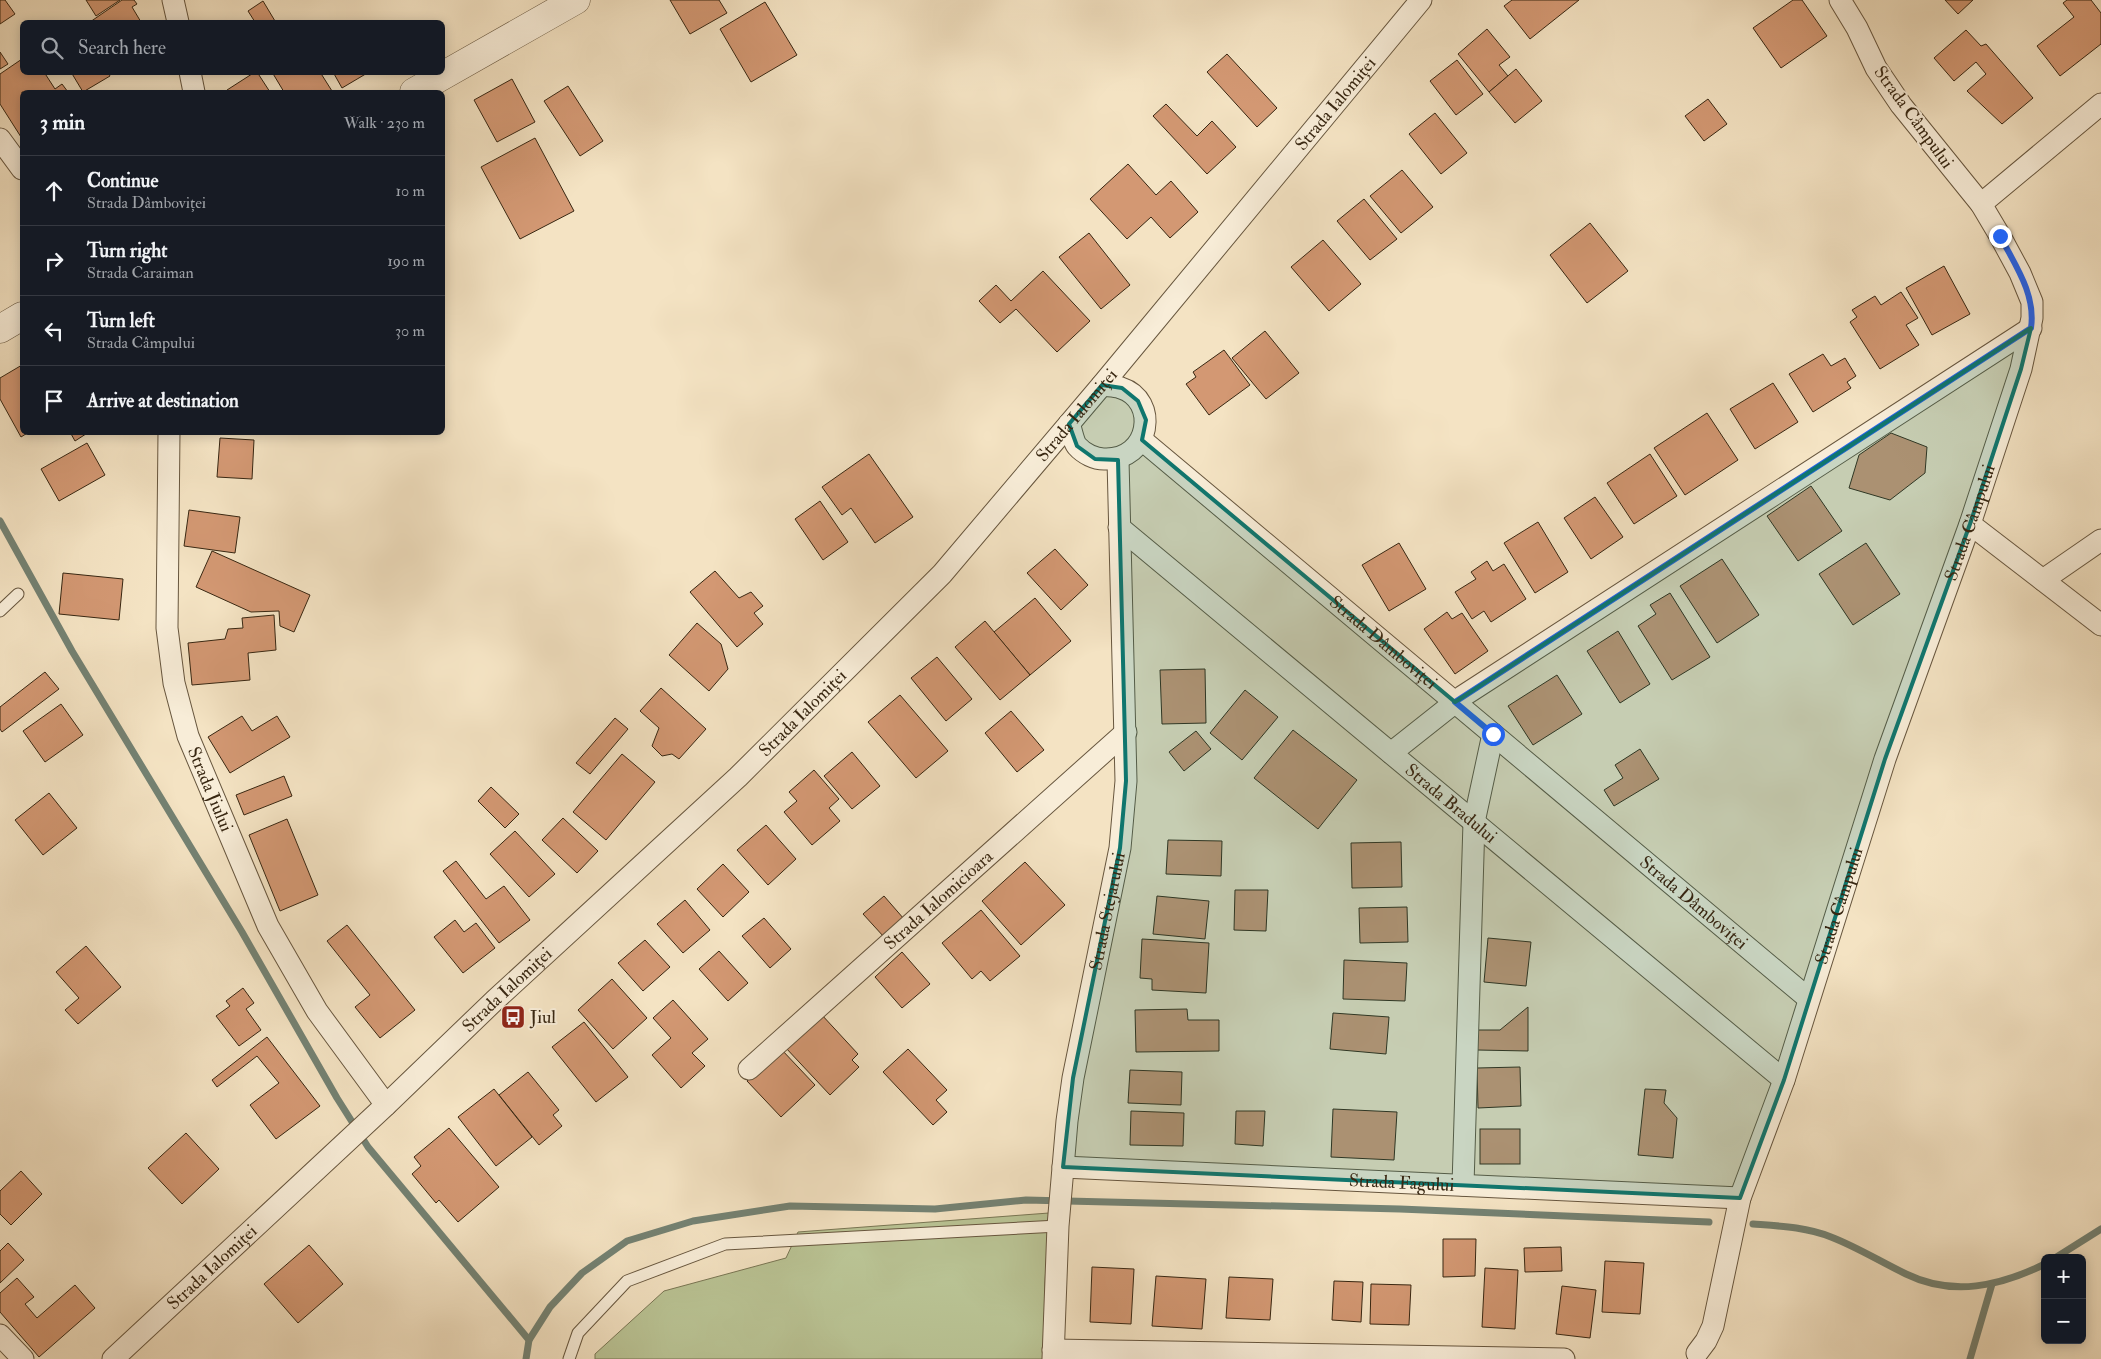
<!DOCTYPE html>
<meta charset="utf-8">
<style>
:root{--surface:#171b24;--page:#242831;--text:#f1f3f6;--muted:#9ea1a6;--line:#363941}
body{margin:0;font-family:"IM FELL Double Pica",serif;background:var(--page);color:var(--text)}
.controls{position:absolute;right:15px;bottom:15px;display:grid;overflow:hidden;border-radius:8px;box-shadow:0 2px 12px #0003}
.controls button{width:45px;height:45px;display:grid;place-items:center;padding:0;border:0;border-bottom:1px solid var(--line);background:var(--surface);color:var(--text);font:25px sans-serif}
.stop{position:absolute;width:15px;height:15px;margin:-11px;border:4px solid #2563eb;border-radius:50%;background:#fff}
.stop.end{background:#2563eb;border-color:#fff;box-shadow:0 1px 5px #0008}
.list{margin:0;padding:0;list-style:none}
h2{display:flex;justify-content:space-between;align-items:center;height:65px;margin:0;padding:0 20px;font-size:21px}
h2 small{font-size:16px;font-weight:400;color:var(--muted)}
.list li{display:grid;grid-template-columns:32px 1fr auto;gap:15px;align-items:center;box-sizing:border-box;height:70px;padding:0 20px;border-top:1px solid var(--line)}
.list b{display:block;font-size:19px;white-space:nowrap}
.list p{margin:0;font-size:16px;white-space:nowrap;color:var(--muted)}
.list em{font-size:16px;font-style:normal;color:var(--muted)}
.icon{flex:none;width:28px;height:28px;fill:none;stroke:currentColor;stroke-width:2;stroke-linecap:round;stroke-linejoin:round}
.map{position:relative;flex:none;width:2101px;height:1359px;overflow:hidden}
.search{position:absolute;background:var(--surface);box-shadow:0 2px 12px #0003;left:20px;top:20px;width:425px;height:55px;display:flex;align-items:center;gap:12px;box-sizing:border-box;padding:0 18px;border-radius:8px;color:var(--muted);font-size:19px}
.panel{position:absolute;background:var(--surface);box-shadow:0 2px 12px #0003;left:20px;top:90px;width:425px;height:345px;border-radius:8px}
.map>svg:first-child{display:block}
.green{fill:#bac495;stroke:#797654}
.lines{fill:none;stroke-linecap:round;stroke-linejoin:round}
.stream{stroke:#748273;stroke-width:7}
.building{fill:#d39873;stroke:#382712}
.service-casing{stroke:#67563e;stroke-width:13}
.minor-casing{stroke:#67563e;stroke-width:23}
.tertiary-casing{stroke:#67563e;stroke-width:29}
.service{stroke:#f8edd8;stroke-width:11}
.minor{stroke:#f8edd8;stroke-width:21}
.tertiary{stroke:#f8edd8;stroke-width:28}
.route{stroke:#2563eb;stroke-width:6}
.marked{fill:#0f766e;fill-opacity:0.2;stroke:#0f766e;stroke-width:4;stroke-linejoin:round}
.labels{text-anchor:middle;stroke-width:4;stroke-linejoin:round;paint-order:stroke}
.street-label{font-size:18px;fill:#382712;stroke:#f8edd8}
.poi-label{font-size:18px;fill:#382712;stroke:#f8edd8;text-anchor:start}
</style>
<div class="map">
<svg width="2101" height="1359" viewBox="0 0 2101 1359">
<rect width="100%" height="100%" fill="#f4e3c3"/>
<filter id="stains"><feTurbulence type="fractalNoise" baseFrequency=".004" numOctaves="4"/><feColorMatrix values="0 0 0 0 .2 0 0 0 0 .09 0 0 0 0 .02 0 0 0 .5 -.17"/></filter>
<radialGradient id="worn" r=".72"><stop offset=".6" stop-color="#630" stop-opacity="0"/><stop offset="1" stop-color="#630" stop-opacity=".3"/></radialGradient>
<path class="green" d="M1049,1213L1045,1283L1047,1359H595V1354L664,1291L786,1258L798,1232Z"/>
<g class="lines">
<g class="stream">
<path d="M0,521L72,651L242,932L337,1098L368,1147L529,1340"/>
<path d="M1753,1224C1780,1226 1806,1227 1831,1237C1857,1247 1881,1262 1906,1274C1953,1297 2000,1286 2045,1264"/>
<path d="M2055,1258L2101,1229"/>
<path d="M526,1359L529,1340L550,1307L582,1273L627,1241L693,1221L790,1206L935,1209L1026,1200L1400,1209L1709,1222"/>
<path d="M1970,1359L1992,1284"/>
</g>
</g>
<g class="building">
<path d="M0,0H5L15,14L0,24Z"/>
<path d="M86,0H120L96,16Z"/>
<path d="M122,0H134L137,4L132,7L141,22H90Z"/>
<path d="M670,0H719L727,13L690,34Z"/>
<path d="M1512,0H1579L1530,39L1504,6Z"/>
<path d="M1793,0H1802L1827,36L1781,68L1753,28Z"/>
<path d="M1945,0H1973L1958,14Z"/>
<path d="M2067,0H2091L2101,13V44L2060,76L2037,46L2074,17L2063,3Z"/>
<path d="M263,1L275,21L272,22H255L248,11Z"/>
<path d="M765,2L797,55L751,82L720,29Z"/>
<path d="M1487,29L1510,57L1499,65L1508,76L1489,92L1458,54Z"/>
<path d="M1966,30L1981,46L1986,44L2033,98L2002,124L1967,91L1986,74L1976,62L1954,81L1934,58Z"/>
<path d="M0,52L8,64L0,69Z"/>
<path d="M1227,54L1277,108L1257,127L1207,72Z"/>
<path d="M22,59V72H44L55,89L62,84L68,92H22L21,137L0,104V74Z"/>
<path d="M1457,60L1483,94L1456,115L1430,81Z"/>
<path d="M1516,69L1542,101L1515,123L1489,92Z"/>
<path d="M71,72H108L110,76L83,92Z"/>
<path d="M255,72H257L270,92H229L227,90Z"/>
<path d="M272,72H320L332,91L284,92Z"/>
<path d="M333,72H369L342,88Z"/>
<path d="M512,79L535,122L497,142L474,100Z"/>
<path d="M568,86L603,141L580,156L544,101Z"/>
<path d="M1708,99L1727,124L1704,141L1685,116Z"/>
<path d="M1166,104L1197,136L1212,121L1236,147L1207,174L1153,116Z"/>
<path d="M1435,113L1467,153L1441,174L1409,134Z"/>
<path d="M535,138L574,211L520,239L481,167Z"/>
<path d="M1128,164L1156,195L1171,181L1198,212L1170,238L1151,217L1127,239L1090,199Z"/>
<path d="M1402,170L1433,207L1401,233L1370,196Z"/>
<path d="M1364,199L1397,239L1370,260L1337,221Z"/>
<path d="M1590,223L1628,271L1587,303L1550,255Z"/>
<path d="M1089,233L1130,285L1101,309L1059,257Z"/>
<path d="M1323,240L1361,284L1329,311L1291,267Z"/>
<path d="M1944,266L1970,314L1932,335L1906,288Z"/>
<path d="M1043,271L1090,321L1057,352L1016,309L1000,323L979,301L996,285L1011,301Z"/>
<path d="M1901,292L1918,318L1906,325L1919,345L1880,369L1850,322L1857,317L1852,310L1875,296L1881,305Z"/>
<path d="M1265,331L1299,373L1266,399L1232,358Z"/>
<path d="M1224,350L1250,385L1209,415L1186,384L1196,377L1193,372Z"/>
<path d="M1823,354L1831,366L1845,358L1856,376L1847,382L1851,388L1813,412L1789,374Z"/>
<path d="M22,365V432H29L21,437L0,399V378Z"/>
<path d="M1773,383L1798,422L1755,449L1730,409Z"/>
<path d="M1707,413L1738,460L1685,495L1654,448Z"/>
<path d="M70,432H89L75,441Z"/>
<path d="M1891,433L1927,447L1925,473L1890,500L1849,488L1859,455Z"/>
<path d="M220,438L254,440L252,479L217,477Z"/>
<path d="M87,443L105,475L59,501L41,469Z"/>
<path d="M869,454L913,517L875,543L851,508L842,515L822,487Z"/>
<path d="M1650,454L1677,496L1634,524L1607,483Z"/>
<path d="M1811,486L1842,531L1798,561L1767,516Z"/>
<path d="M1595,497L1623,537L1591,559L1564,518Z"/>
<path d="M820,501L848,542L823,560L795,519Z"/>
<path d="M189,510L240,517L235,553L184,546Z"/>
<path d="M1538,522L1568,572L1535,593L1504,543Z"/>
<path d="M1399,543L1426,589L1389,611L1362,565Z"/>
<path d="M1866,543L1900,594L1853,625L1819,574Z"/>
<path d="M1055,549L1088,585L1061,610L1027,573Z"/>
<path d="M212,551L310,595L294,632L280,626L279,611L251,612L196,587Z"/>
<path d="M1722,559L1759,615L1717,643L1680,586Z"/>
<path d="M1487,561L1493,571L1504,564L1526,599L1491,622L1484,611L1472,619L1455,592L1476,579L1471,572Z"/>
<path d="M715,571L739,598L751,592L763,606L754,613L763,624L737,647L690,592Z"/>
<path d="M63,573L123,579L119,620L59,614Z"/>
<path d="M1670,593L1710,657L1672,680L1638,626L1656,614L1650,605Z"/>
<path d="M1035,598L1071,641L1030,675L994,632Z"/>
<path d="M1447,612L1452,619L1462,613L1488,651L1455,674L1424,629Z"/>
<path d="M274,615L276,650L248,653L250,680L192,685L188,643L225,639L228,629L243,628L242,618Z"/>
<path d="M985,621L1030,675L1000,700L955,647Z"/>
<path d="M697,623L721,644L728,669L709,691L669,655Z"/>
<path d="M1618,631L1650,684L1620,703L1587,651Z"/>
<path d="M937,657L972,699L946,721L911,678Z"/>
<path d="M1205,669L1206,723L1162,724L1160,670Z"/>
<path d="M45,672L59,689L2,732L0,729V707Z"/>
<path d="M1557,675L1582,714L1533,745L1508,706Z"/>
<path d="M661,688L706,729L679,759L672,754L662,756L652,746L659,728L640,711Z"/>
<path d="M1245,690L1278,717L1242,760L1210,733Z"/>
<path d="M900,695L948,751L916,778L868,722Z"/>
<path d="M61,704L83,735L45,762L23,731Z"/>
<path d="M1011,711L1044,750L1017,772L985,733Z"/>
<path d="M242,716L252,731L277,716L290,737L230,773L208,737Z"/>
<path d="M615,718L628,729L590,774L576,763Z"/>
<path d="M1293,730L1357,780L1318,829L1254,778Z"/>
<path d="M1196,731L1211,749L1184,771L1169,752Z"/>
<path d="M1640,749L1659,779L1614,806L1604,790L1623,778L1615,765Z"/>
<path d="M852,752L880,786L852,809L824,776Z"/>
<path d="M622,754L655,782L606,840L573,812Z"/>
<path d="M814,770L839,799L829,808L840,821L812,845L784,812L797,801L789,792Z"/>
<path d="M284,776L292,796L244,815L236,795Z"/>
<path d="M491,787L519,814L505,828L478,801Z"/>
<path d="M49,793L77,828L43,855L15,820Z"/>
<path d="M563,818L598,851L577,873L542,840Z"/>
<path d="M287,819L318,895L280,911L249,835Z"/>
<path d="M766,825L796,859L768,885L737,850Z"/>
<path d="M515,831L555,874L529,897L490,854Z"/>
<path d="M1168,840L1222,841L1221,876L1166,874Z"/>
<path d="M1401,842L1402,887L1352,888L1351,843Z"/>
<path d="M456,861L486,899L504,886L530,920L499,943L443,871Z"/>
<path d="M1025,862L1065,905L1021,945L982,901Z"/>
<path d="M723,864L749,892L723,917L697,889Z"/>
<path d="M1235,890H1268L1266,931L1234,930Z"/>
<path d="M884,896L904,919L884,937L863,914Z"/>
<path d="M1157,896L1209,901L1205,939L1153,934Z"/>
<path d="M685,900L710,930L683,953L657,924Z"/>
<path d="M1407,907L1408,942L1360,943L1359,908Z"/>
<path d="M981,910L1020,956L990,981L981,971L972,979L942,943Z"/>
<path d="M764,918L791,949L770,968L742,936Z"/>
<path d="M455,920L464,932L476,923L495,948L463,973L434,937Z"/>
<path d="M347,925L415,1010L380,1038L355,1007L370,995L327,941Z"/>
<path d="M1488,938L1531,942L1526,986L1484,982Z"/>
<path d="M1142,939L1209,943L1206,993L1152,990V979L1140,978Z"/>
<path d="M645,940L670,967L643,991L618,963Z"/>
<path d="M86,946L121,987L78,1024L65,1010L79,998L56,972Z"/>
<path d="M719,951L748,983L728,1001L699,969Z"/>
<path d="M902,952L930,984L902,1008L875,977Z"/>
<path d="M1344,960L1407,963L1405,1001L1343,999Z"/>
<path d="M612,979L647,1018L613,1049L578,1010Z"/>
<path d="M243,988L254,1003L246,1009L261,1030L239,1046L216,1016L230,1006L226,1001Z"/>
<path d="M673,1000L708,1039L692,1053L705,1066L681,1088L652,1055L671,1038L653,1018Z"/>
<path d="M1528,1007V1051L1477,1050V1030H1500Z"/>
<path d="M1187,1009L1188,1020H1219V1051L1136,1052L1135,1010Z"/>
<path d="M1333,1013L1389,1017L1386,1054L1330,1049Z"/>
<path d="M821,1014L858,1054L852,1060L859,1067L830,1095L785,1047Z"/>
<path d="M584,1022L628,1077L596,1102L552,1047Z"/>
<path d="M267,1037L320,1106L276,1139L250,1105L279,1083L257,1056L217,1087L212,1080Z"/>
<path d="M781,1049L815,1085L781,1117L747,1081Z"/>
<path d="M908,1049L947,1090L936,1100L947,1112L933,1125L883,1072Z"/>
<path d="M1520,1067L1521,1106L1478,1108L1477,1068Z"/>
<path d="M1130,1070L1182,1072L1181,1105L1128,1103Z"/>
<path d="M528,1072L559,1110L553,1115L562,1126L539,1145L499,1095Z"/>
<path d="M494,1089L532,1137L496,1166L458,1117Z"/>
<path d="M1645,1089L1666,1090L1664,1103L1677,1118L1673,1158L1638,1155Z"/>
<path d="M1333,1109L1397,1112L1394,1160L1331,1157Z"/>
<path d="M1131,1111L1184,1113L1183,1146L1130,1145Z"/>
<path d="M1236,1111H1265L1263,1146L1235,1144Z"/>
<path d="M449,1128L499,1187L458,1222L439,1200L436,1203L412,1174L421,1166L414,1157Z"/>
<rect x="1480" y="1129" width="40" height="35"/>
<path d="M186,1133L219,1169L182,1204L148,1168Z"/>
<path d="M21,1171L42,1194L11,1225L0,1214V1191Z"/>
<path d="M1443,1239H1476L1475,1276L1443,1277Z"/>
<path d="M8,1243L24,1260L0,1283V1251Z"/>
<path d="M309,1245L343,1284L298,1323L264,1284Z"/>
<path d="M1561,1247L1562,1271L1525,1272L1524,1248Z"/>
<path d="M1605,1261L1644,1263L1640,1314L1602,1312Z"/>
<path d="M1092,1267L1134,1269L1131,1324L1090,1322Z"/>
<path d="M1485,1268L1518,1270L1515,1329L1482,1327Z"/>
<path d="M1156,1276L1206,1279L1202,1329L1152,1326Z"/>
<path d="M1229,1277L1273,1279L1270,1320L1226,1318Z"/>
<path d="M17,1278L34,1297L25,1304L37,1318L75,1285L95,1308L39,1357L0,1312V1293Z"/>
<path d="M1334,1281L1363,1282L1361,1322L1332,1320Z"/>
<path d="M1371,1284L1411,1285L1409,1325L1370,1324Z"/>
<path d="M1562,1286L1596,1290L1590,1338L1556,1334Z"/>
</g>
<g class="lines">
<defs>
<g id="service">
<path d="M0,611L18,594"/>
<path d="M569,1359L578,1333L627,1281L725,1244L1058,1226"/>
</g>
<g id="minor">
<path d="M173,0L178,22"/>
<path d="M190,72L194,92"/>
<path d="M0,139L22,169"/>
<path d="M1981,204L2101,104"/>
<path d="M1069,424C1072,431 1073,441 1077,446C1084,454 1095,459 1104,459C1151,461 1159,400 1121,388C1116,386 1108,386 1102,385"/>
<path id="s1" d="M169,432L167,628L174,683L188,736L268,926L317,1011L386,1105"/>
<path id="s2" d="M1142,440L1809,999"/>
<path d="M1970,524L2101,625"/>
<path id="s3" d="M1119,527L1784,1080"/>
<path d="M2043,580L2101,540"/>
<path d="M1391,753L1463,696L2031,328"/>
<path id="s4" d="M749,1069L1126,732"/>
<path id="s5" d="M1063,1167L1740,1198"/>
<path d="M1463,1185L1474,822L1493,734"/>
<path d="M0,1335L23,1359"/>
<path d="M1053,1350L1564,1359"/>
<path id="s6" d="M1697,1353L1706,1341L1713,1326L1740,1198L1784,1080L1885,759L1970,524L2021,369L2032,318V302L2020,273L2000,236L1981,204L1901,105L1876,68L1857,28L1840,0"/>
<path id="s7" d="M113,1359L386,1105L494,1001L738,777L942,574L1102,385L1421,0"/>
<path id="s8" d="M1053,1359L1058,1226L1067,1121L1073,1078L1120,848L1126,781L1118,460"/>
</g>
<g id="tertiary">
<path d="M414,92L576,0"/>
<path d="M0,329L22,316"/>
</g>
</defs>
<use href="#service" class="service-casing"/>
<use href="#minor" class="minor-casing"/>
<use href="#tertiary" class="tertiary-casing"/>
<use href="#service" class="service"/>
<use href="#minor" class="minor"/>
<use href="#tertiary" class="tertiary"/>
</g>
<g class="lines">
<path class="route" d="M1493,734L1455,702L2031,328C2036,294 2015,265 2000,236"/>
</g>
<path class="marked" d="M2031,328L2021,369L1970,524L1885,759L1784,1080L1740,1198L1063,1167L1073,1078L1120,848L1126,781L1118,460L1095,459L1077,446L1069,424L1102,385L1122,388L1138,401L1146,420L1142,440L1455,702Z"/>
<defs>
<symbol id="bus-square" viewBox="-11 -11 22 22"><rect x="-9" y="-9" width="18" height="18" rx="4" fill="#8f2418" stroke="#f8edd8"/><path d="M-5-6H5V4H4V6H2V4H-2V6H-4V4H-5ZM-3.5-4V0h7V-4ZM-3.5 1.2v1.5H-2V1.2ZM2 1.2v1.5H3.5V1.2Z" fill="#fff"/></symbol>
</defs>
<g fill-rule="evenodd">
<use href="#bus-square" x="499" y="1003" width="28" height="28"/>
</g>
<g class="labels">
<g class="street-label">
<text dy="6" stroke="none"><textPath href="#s7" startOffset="1755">Strada Ialomiței</textPath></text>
<text transform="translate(1914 117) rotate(54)" y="6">Strada Câmpului</text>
<text dy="6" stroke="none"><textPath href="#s7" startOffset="1350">Strada Ialomiței</textPath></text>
<text dy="6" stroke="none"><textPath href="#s6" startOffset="876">Strada Câmpului</textPath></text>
<text dy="6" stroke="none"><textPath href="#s2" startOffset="315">Strada Dâmboviței</textPath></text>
<text dy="6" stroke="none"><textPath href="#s7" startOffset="945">Strada Ialomiței</textPath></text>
<text dy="6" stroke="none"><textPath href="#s1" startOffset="364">Strada Jiului</textPath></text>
<text dy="6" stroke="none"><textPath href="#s3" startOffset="432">Strada Bradului</textPath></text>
<text dy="6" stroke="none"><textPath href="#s4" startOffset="254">Strada Ialomicioara</textPath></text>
<text dy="6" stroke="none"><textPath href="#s2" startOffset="720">Strada Dâmboviței</textPath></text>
<text dy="6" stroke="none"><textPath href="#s6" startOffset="471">Strada Câmpului</textPath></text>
<text dy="6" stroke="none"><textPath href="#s8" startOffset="452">Strada Stejarului</textPath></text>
<text dy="6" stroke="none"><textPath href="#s7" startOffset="540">Strada Ialomiței</textPath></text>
<text dy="6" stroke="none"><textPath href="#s5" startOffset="339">Strada Fagului</textPath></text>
<text dy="6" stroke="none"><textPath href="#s7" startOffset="135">Strada Ialomiței</textPath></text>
</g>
<g class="poi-label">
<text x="530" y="1023">Jiul</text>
</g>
</g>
<rect width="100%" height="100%" filter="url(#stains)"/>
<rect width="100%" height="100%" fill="url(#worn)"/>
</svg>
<div class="controls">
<button>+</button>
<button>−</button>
</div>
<div class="stop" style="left:1493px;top:734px"></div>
<div class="stop end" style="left:2000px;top:236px"></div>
<div class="search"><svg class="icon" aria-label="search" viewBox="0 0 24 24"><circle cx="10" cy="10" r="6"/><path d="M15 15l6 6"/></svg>Search here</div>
<section class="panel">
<h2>3 min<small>Walk · 230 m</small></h2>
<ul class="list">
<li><svg class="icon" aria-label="ahead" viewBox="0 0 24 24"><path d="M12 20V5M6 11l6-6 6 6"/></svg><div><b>Continue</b><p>Strada Dâmboviței</p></div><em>10 m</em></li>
<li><svg class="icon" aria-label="right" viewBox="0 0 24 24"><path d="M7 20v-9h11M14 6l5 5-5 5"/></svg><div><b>Turn right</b><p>Strada Caraiman</p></div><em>190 m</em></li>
<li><svg class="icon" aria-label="left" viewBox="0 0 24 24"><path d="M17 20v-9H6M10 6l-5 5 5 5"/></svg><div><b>Turn left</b><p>Strada Câmpului</p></div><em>30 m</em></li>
<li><svg class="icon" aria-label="arrive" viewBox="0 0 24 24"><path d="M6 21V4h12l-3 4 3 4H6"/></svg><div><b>Arrive at destination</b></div></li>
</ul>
</section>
</div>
